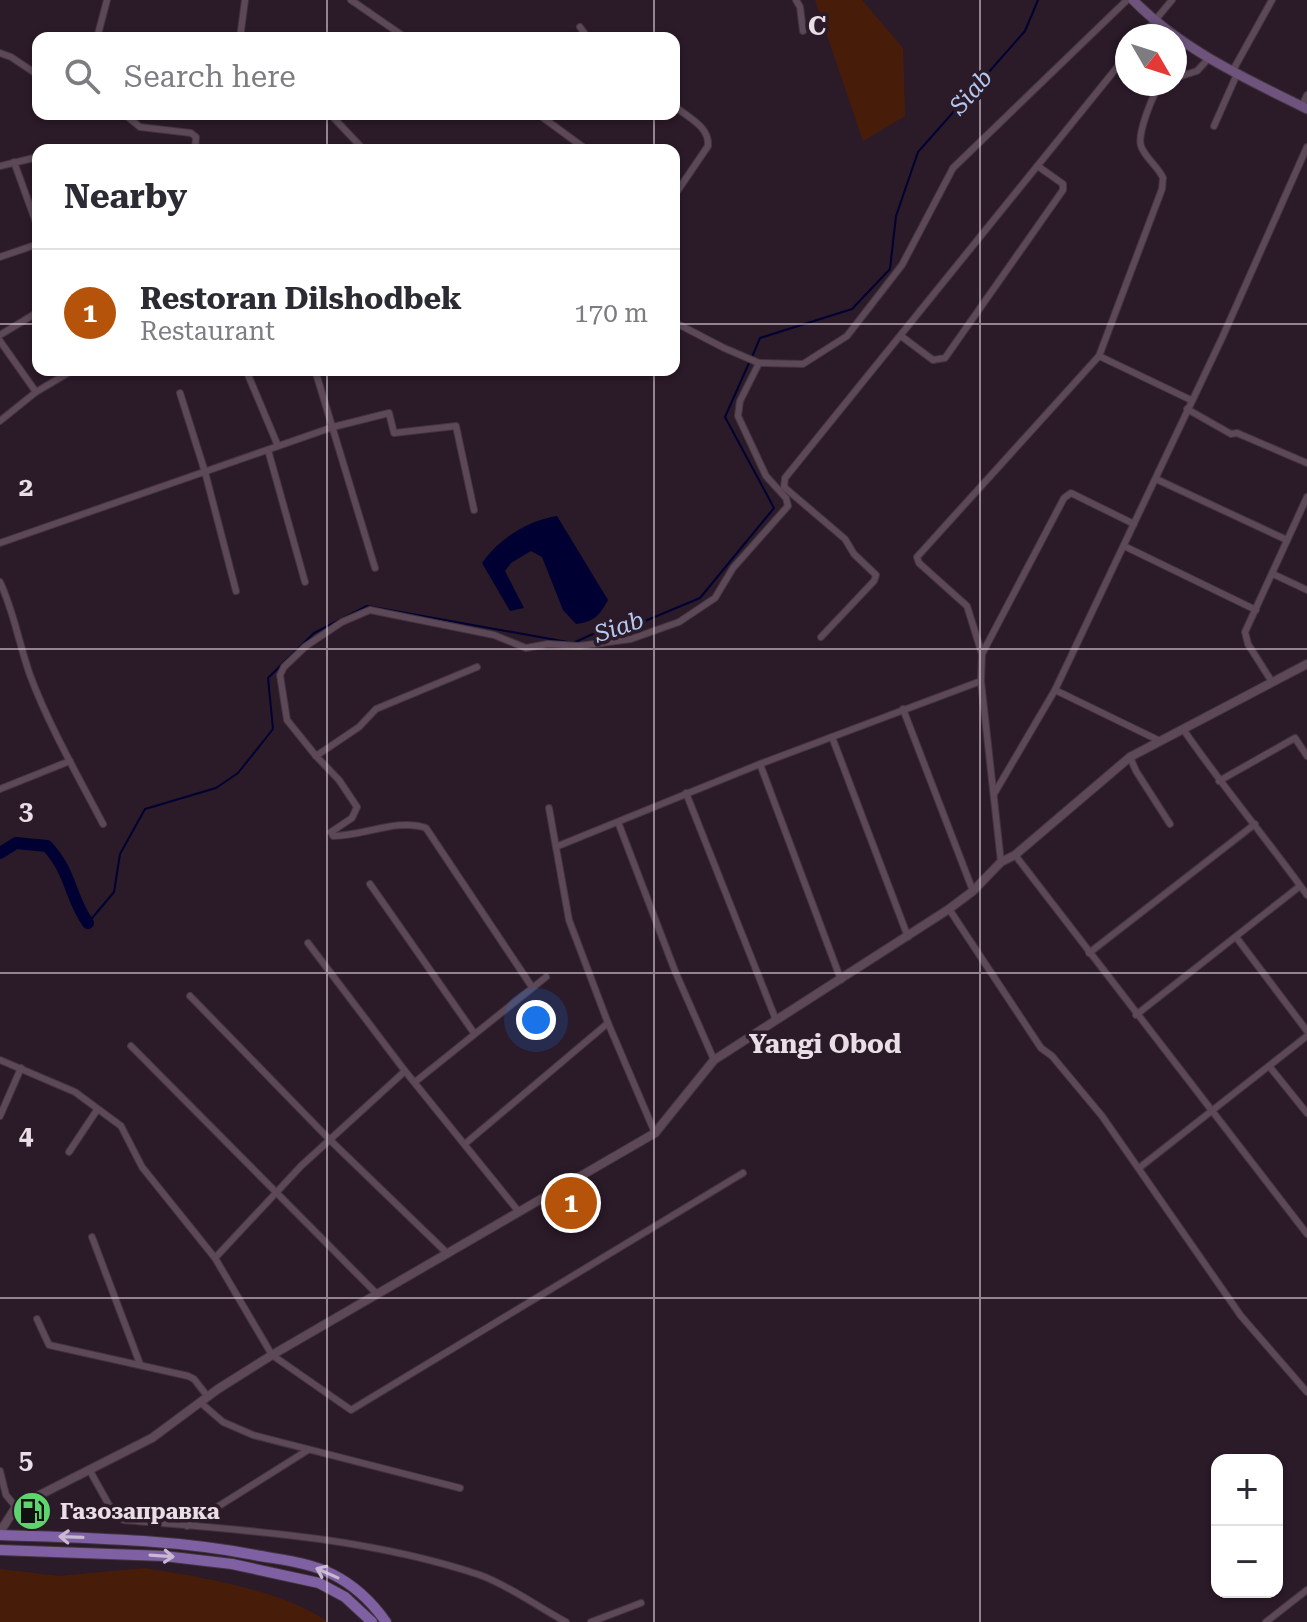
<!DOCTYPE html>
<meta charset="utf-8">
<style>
:root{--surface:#fff;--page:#f7f7f7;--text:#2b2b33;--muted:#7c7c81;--line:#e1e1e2;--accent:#b45309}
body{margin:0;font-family:"Roboto Serif",serif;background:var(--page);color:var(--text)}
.controls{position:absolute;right:24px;bottom:24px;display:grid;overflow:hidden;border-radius:16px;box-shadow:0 2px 6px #0004}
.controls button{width:72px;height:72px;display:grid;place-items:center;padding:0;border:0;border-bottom:2px solid var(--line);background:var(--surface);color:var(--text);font:40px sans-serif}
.compass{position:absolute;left:1115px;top:24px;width:72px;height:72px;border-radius:50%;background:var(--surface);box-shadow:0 2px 6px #0004;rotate:129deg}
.you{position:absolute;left:536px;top:1020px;width:28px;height:28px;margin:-20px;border:6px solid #fff;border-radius:50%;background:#1a73e8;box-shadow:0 0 0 12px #1a73e833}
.badge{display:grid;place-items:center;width:52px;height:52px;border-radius:50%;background:var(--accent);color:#fff;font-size:26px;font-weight:700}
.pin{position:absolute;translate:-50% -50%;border:4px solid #fff;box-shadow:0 2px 8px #0006}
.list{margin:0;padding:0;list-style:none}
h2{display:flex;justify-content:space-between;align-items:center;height:104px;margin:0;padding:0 32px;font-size:34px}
h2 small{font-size:26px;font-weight:400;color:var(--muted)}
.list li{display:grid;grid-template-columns:52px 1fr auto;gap:24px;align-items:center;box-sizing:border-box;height:128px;padding:0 32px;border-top:2px solid var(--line)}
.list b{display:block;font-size:30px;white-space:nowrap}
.list p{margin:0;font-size:26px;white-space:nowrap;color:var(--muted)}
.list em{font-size:26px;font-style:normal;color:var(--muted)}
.icon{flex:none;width:44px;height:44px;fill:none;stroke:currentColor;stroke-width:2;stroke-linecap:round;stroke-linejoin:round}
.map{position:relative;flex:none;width:1307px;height:1622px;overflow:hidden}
.search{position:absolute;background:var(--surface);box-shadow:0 2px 6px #0004;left:32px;top:32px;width:648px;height:88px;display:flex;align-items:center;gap:20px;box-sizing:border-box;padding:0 28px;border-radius:16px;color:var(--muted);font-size:30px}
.panel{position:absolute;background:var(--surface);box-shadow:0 2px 6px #0004;left:32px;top:144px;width:648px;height:232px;border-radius:16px}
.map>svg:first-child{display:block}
.green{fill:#471d0a}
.water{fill:#000032}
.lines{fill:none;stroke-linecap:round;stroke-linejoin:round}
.stream{stroke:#000032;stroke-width:2}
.river{stroke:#000032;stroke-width:12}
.minor-casing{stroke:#42353f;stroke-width:8}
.tertiary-casing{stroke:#42353f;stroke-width:10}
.secondary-casing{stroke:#42353f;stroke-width:11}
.primary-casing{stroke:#42353f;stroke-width:12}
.minor{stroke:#5c4857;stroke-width:6}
.tertiary{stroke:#5c4857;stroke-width:8}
.secondary{stroke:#6e547d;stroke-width:9}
.primary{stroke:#7f61a3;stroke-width:10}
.oneway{stroke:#c9b8d2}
.grid{fill:none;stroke:#e9dde6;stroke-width:2;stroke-opacity:0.55}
.labels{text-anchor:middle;stroke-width:7;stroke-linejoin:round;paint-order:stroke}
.poi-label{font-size:22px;font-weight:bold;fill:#e9dde6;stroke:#2b1a28;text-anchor:start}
.water-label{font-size:24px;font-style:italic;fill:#b4c8f1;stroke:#2b1a28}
.quarter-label{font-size:26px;font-weight:bold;fill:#e9dde6;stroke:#2b1a28}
.grid-label{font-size:26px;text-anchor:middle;font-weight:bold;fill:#e9dde6;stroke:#2b1a28;stroke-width:7;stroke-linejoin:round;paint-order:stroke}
</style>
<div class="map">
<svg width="1307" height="1622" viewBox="0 0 1307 1622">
<rect width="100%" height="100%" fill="#2b1a28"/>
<g class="green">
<path d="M815,0H862L903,48L905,116L863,141Z"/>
<path d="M145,1568C200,1577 283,1590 328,1622H0V1569L59,1576Z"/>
</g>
<path class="water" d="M557,516L608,600C600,615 594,622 576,624L563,610L542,557L531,551L511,563L505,571L524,608L510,611L482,563C500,538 527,521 557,516Z"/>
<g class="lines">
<g class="stream">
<path d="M752,357L760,338L852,309L890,269L896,216L918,152L1025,31L1038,0"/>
<path d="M88,923L114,892L120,854L145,809L216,788L238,773L273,729L268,678L314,633L367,606L573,643L604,629L633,626L700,598L774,508L725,417L749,363"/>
</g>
<path class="river" d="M0,853L16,843L47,846C72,873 69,896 88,923"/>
<defs>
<g id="minor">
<path d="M351,0L406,38"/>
<path d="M796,0L800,7L803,31"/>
<path d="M580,27L588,38"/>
<path d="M1142,36L1172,0"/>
<path d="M97,38L107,0"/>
<path d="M240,38L245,0"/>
<path d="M0,53L11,57L38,75"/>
<path d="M1232,72L1272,0"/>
<path d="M1175,78L1197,71L1208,59"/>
<path d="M674,106C688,117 710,127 708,146L674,196"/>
<path d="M1302,106L1307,95"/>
<path d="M124,114L140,127L191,133L196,137L195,150"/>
<path d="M330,114L364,150"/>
<path d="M538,114L587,150"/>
<path d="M1214,126L1237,74"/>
<path d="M14,162L38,228"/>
<path d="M0,166L38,157"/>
<path d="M0,257L38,244"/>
<path d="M674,322L724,348L759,363L803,364L847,336L902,265L953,168L1127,0"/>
<path d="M0,335L38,312"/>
<path d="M901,336L933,360L945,358L1063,190V184L1039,167"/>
<path d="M0,341L36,392"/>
<path d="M1099,356L1191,400"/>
<path d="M246,370L278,446"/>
<path d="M315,370L375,568"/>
<path d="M180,393L205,472L236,591"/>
<path d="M1187,409L1231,434L1237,433L1307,463"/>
<path d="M0,421L36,392L73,370"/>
<path d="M268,450L305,582"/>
<path d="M1156,479L1287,540"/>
<path d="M0,543L333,427L389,413L394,433L456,426L474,510"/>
<path d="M1124,546L1256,610"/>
<path d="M1273,574L1307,590"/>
<path d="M0,582C14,612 19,644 30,675C49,726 78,776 103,824"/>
<path d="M821,637L874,581L876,575L854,554L845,539L784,487L785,478L1127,55"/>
<path d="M982,654L967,606L919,563L917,557L1099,356L1162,189L1163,178C1158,166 1145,158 1141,146C1137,134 1153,93 1161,84"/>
<path d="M477,667L376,709L359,727L316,756L339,780L357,807L352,818L331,832L333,836C364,836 397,818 426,828L532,987"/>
<path d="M1272,682L1248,644L1245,632L1307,497"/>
<path d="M1055,690L1160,741"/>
<path d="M903,709L973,891"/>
<path d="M1183,729C1222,786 1267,839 1307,895"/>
<path d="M832,737L908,937"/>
<path d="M316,756L287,720L280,675L284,667L306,646L342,622L370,610L494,635L526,648L548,644L579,646L631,639L679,622L715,598L733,568L788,506L786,498L766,476L738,416L740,401L759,363"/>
<path d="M1130,757L1136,771L1170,824"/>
<path d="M760,764L841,980"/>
<path d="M1219,781L1295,738L1307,756"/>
<path d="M0,789L70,761"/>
<path d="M686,793L776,1020"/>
<path d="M994,794L1055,690L1222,338L1307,147"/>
<path d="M549,808L569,920L608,1023L655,1133"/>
<path d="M618,822L675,971L714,1060"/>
<path d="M558,846L760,764L981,681"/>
<path d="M1015,855L1307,1234"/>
<path d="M1001,862L981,681L982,654L1064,498L1071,493L1134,524"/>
<path d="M370,884L474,1033"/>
<path d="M949,909L1041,1048L1052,1056L1102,1116L1241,1316L1307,1392"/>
<path d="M1236,937L1307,1031"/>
<path d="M308,943L405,1071L519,1212"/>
<path d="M1089,953L1255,824"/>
<path d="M190,996L330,1140L448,1254"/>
<path d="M1136,1015L1300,886"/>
<path d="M131,1046L376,1293"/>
<path d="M0,1060L75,1092L121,1126L142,1167L215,1258L272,1355L351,1410L743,1173"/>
<path d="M1269,1066L1307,1113"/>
<path d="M415,1082L546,977"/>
<path d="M0,1116L21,1068"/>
<path d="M466,1143L608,1023"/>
<path d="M69,1152L97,1110"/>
<path d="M1139,1168L1307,1036"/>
<path d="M92,1237L140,1364"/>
<path d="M215,1258L301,1166L405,1071"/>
<path d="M37,1319L49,1345L188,1376L194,1379L208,1397"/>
<path d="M201,1403L223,1422L253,1435L460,1488"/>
<path d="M0,1471L6,1495L16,1507"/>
<path d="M90,1471L114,1514L124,1520C243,1530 366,1537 480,1575C510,1586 538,1607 566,1622"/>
<path d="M187,1526L308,1450"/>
<path d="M591,1622L641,1603"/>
<path d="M1266,1622L1307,1590"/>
</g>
<path id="tertiary" d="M0,1532L16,1507L152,1438L218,1389L272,1355L655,1133L714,1060L949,909L973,891L1001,862L1015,855L1130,757L1307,664"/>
<path id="secondary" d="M1133,0C1182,50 1245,78 1307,109"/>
<g id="primary">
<path d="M0,1535C86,1538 171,1539 255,1555C281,1560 308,1562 332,1574C354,1585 372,1602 386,1622"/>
<path d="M0,1550L164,1556L232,1564L319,1583L345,1597L372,1622"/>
</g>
</defs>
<use href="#minor" class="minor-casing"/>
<use href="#tertiary" class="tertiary-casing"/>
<use href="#secondary" class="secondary-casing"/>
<use href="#primary" class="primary-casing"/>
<use href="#minor" class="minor"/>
<use href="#tertiary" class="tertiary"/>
<use href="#secondary" class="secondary"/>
<use href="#primary" class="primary"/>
</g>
<defs><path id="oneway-shaft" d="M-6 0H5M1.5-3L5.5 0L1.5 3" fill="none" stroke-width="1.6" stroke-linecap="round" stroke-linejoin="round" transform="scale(2)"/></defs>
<g class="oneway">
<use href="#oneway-shaft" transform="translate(71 1537) rotate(-178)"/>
<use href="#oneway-shaft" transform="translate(162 1556) rotate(4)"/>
<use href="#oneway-shaft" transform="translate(327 1573) rotate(-156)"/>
</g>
<path class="grid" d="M327,0V38M654,0V38M980,0V1622M327,114V150M654,114V150M0,324H38M674,324H1307M327,370V1622M654,370V1622M0,649H1307M0,973H1307M0,1298H1307"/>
<defs>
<symbol id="fuel-disc" viewBox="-11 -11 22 22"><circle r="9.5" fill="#5dd56d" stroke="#2b1a28"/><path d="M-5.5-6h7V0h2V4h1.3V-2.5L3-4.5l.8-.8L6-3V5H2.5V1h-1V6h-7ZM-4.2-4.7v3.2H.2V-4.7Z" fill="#111"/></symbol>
</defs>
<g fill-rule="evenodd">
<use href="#fuel-disc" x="10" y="1489" width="44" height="44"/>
</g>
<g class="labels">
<g class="poi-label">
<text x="60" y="1519">Газозаправка</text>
</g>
<g class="water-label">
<text transform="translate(971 92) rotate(-49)" y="8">Siab</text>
<text transform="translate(619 627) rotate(-19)" y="8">Siab</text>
</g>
<g class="quarter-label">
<text x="825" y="1053">Yangi Obod</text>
</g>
</g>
<g class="grid-label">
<text x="817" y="35">C</text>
<text x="26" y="496">2</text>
<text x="26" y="820">3</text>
<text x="26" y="1144">4</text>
<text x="26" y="1469">5</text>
</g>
</svg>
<div class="controls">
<button>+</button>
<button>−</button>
</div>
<svg class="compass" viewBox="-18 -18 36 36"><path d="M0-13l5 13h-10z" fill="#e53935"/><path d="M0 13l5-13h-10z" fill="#7c7c81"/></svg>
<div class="you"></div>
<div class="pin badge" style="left:571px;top:1203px">1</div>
<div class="search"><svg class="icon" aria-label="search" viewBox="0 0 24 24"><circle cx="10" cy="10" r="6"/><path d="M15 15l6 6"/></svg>Search here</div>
<section class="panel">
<h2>Nearby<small></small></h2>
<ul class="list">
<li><span class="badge">1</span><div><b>Restoran Dilshodbek</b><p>Restaurant</p></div><em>170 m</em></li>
</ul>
</section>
</div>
